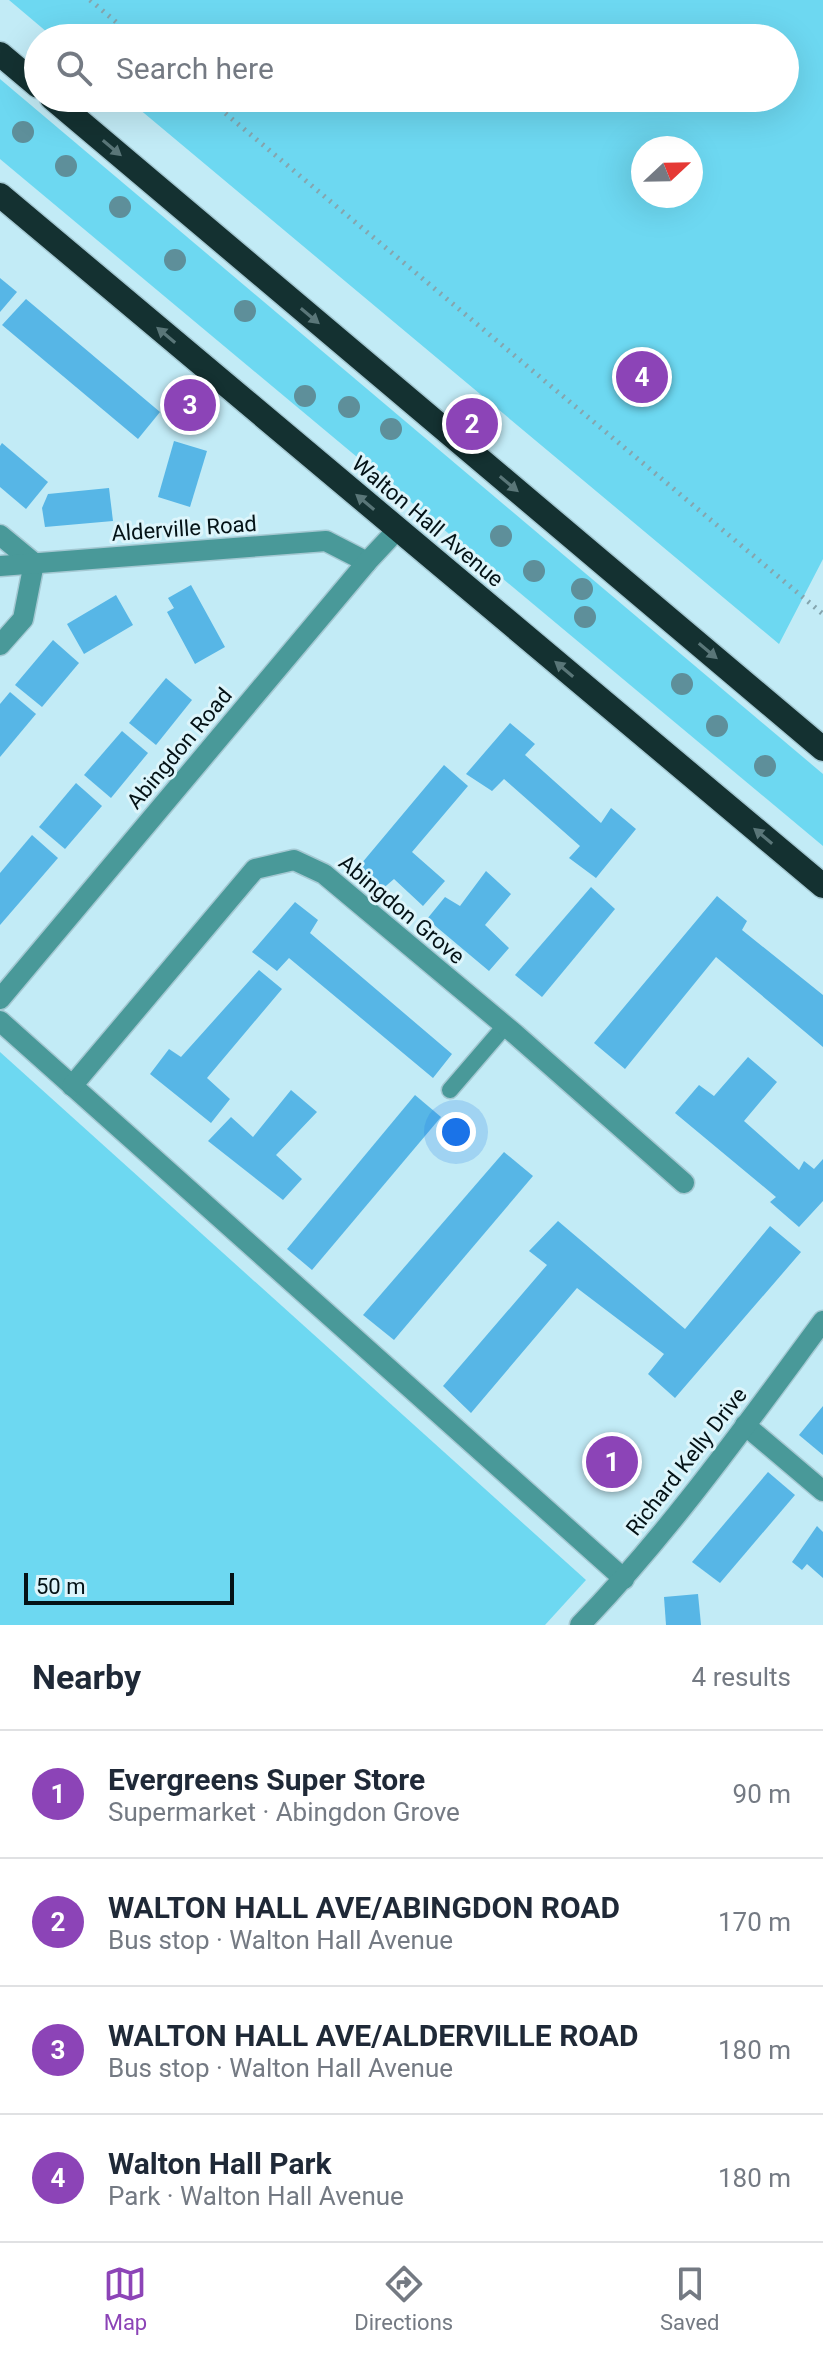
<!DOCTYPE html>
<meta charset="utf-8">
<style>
:root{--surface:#fff;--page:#f6f6f7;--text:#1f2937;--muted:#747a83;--line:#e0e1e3;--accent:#8c44b7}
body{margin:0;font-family:Roboto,sans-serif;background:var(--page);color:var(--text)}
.compass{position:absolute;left:631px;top:136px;width:72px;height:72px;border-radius:50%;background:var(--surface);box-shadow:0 8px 32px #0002;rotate:68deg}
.scale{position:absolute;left:24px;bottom:20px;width:210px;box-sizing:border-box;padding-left:8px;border:4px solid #041216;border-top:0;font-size:22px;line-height:28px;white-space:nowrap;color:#041216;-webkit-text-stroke:6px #ddf5fb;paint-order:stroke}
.you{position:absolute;left:456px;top:1132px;width:28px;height:28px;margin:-20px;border:6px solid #fff;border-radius:50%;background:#1a73e8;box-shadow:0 0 0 12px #1a73e833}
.badge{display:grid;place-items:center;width:52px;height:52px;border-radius:50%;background:var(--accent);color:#fff;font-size:26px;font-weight:700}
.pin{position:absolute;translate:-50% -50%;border:4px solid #fff;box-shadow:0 2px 8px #0006}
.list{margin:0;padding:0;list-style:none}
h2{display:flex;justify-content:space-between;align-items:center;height:104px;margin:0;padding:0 32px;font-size:34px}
h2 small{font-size:26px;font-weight:400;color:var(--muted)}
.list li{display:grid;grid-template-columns:52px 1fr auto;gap:24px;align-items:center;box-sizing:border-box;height:128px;padding:0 32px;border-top:2px solid var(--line)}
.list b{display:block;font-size:30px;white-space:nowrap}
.list p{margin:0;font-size:26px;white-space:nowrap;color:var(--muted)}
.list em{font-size:26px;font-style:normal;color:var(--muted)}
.icon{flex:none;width:44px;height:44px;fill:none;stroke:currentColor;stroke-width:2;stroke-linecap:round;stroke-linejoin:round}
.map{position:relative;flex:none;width:823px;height:1625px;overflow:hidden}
.search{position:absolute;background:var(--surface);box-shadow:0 8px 32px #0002;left:24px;right:24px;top:24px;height:88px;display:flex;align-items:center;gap:20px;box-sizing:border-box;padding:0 28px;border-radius:44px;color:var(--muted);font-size:30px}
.sheet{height:616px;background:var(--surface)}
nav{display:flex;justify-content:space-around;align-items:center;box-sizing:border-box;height:112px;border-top:2px solid var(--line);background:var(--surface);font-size:22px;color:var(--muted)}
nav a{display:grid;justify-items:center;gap:4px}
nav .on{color:var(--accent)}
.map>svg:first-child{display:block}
.green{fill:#6dd8f1;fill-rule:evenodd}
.building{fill:#57b6e6}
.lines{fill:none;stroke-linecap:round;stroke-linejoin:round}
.lane-casing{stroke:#a4c8d2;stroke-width:19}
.street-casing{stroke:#a4c8d2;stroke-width:23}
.highway-casing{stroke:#a4c8d2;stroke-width:27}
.path{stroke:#85a5ae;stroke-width:5;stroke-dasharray:2 6;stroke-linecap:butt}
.lane{stroke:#499999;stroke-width:16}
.street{stroke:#499999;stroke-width:20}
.highway{stroke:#143131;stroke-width:24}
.tree{fill:#5e8f9a}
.oneway{fill:#5a7678}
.labels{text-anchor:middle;stroke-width:6;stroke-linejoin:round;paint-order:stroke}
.street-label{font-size:22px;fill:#041216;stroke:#ddf5fb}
</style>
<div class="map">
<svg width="823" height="1625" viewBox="0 0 823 1625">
<rect width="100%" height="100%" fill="#c2ebf6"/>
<g class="green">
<path d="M9,0H823V559L779,644L126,98H785V38H54ZM643,148H691V196H643Z"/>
<path d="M0,79L823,774V846L0,159Z"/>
<path d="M0,1052L586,1580L545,1625H0Z"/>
</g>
<g class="building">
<path d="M0,278L17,292L0,312Z"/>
<path d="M26,299L160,412L138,439L2,325Z"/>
<path d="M174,441L207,451L190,507L158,497Z"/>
<path d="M2,443L48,482L26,509L0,487V446Z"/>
<path d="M109,488L113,521L45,527L42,508L48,494Z"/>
<path d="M191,585L225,647L195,664L167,612L174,608L168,598Z"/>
<path d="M116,595L133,625L84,654L67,624Z"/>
<path d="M53,640L79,663L42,707L15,685Z"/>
<path d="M166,678L192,700L156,745L129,723Z"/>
<path d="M10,692L36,714L0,757V704Z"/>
<path d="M510,723L535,744L525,755L601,823L611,808L636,829L596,878L569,858L580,846L504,779L492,791L466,774Z"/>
<path d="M122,731L148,753L111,798L84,775Z"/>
<path d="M444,765L468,786L412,852L445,881L423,906L394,879L380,891L356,870Z"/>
<path d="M76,783L102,806L65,849L39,827Z"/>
<path d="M32,835L58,858L0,925V873Z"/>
<path d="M486,871L511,894L485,925L509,948L489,971L427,919L445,897L460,906Z"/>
<path d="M591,887L615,909L542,997L515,975Z"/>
<path d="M717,896L747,921L742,930L823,995V1047L716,957L625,1069L594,1043Z"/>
<path d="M295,902L318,920L310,933L452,1054L433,1078L289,958L277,971L252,952Z"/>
<path d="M259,970L282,989L207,1078L230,1099L211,1123L150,1074L169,1049L181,1057Z"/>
<path d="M748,1057L777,1082L744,1121L799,1170L804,1161L814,1169L823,1159V1201L799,1227L770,1202L776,1197L675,1113L699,1085L714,1096Z"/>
<path d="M291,1090L317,1112L276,1155L302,1179L283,1200L208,1141L231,1117L253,1137Z"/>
<path d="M415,1095L441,1117L312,1270L287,1249Z"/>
<path d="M504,1152L533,1176L394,1340L363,1315Z"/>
<path d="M558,1221L685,1329L770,1226L801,1252L675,1398L648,1374L664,1354L577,1288L471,1413L443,1386L547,1265L529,1251Z"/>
<path d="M823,1406V1455L799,1435Z"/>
<path d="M768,1472L795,1495L720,1583L692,1562Z"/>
<path d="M817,1526L823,1532V1578L807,1564L802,1570L792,1562Z"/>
<path d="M698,1594L701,1625H666L664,1597Z"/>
</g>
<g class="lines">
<defs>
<path id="lane" d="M450,1090L505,1026"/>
<g id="street">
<path d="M0,535L34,563L23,619L0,645"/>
<path d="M0,566L326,541L367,562"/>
<path d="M0,999L367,562L397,530"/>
<path d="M0,1021L624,1579"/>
<path d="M72,1086L255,869L294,860L324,874L515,1034L684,1183"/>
<path d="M745,1425L823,1491"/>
<path d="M580,1625C670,1532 746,1425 823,1321"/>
</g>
<g id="highway">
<path d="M0,54L38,86"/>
<path d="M52,98L823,749"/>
<path d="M0,195L823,886"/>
</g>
</defs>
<use href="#lane" class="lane-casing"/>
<use href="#street" class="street-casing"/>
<use href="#highway" class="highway-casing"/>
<g class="path">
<path d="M90,0L135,38"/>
<path d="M207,98L823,614"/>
</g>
<use href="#lane" class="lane"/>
<use href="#street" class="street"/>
<use href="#highway" class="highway"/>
</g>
<g class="tree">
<circle cx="23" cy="132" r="11"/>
<circle cx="66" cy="166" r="11"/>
<circle cx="120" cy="207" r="11"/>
<circle cx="175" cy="260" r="11"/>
<circle cx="245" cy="311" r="11"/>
<circle cx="305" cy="396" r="11"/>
<circle cx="349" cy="407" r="11"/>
<circle cx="391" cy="429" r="11"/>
<circle cx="501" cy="536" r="11"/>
<circle cx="534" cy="571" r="11"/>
<circle cx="582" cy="589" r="11"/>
<circle cx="585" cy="617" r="11"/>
<circle cx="682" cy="684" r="11"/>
<circle cx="717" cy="726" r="11"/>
<circle cx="765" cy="766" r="11"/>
</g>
<defs><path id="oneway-solid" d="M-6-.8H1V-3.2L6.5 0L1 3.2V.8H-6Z" transform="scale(2)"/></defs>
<g class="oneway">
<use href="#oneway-solid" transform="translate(112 148) rotate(40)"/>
<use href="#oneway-solid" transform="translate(310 316) rotate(40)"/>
<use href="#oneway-solid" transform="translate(166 335) rotate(-140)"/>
<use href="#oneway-solid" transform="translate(509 484) rotate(40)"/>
<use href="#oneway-solid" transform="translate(365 502) rotate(-140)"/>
<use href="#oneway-solid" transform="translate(708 651) rotate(40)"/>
<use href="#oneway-solid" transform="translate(564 669) rotate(-140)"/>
<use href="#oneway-solid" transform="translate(763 836) rotate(-140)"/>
</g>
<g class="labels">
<g class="street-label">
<text transform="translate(428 521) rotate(40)" y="8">Walton Hall Avenue</text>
<text transform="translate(184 528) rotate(-4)" y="8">Alderville Road</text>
<text transform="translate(179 748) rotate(-50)" y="8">Abingdon Road</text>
<text transform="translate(402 909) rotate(40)" y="8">Abingdon Grove</text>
<text transform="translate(686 1461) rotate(-52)" y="8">Richard Kelly Drive</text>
</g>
</g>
</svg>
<svg class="compass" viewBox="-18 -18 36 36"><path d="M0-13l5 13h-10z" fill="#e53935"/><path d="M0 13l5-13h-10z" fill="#747a83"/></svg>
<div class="scale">50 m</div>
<div class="you"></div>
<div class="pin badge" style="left:612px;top:1462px">1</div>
<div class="pin badge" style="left:472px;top:424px">2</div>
<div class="pin badge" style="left:190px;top:405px">3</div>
<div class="pin badge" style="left:642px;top:377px">4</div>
<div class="search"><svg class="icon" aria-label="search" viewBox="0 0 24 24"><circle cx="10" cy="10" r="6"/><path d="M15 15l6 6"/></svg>Search here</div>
</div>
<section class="sheet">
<h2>Nearby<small>4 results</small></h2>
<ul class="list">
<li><span class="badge">1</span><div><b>Evergreens Super Store</b><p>Supermarket · Abingdon Grove</p></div><em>90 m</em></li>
<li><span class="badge">2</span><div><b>WALTON HALL AVE/ABINGDON ROAD</b><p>Bus stop · Walton Hall Avenue</p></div><em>170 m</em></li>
<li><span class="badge">3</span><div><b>WALTON HALL AVE/ALDERVILLE ROAD</b><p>Bus stop · Walton Hall Avenue</p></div><em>180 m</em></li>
<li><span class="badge">4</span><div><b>Walton Hall Park</b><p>Park · Walton Hall Avenue</p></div><em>180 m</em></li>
</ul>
</section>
<nav>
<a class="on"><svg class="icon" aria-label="map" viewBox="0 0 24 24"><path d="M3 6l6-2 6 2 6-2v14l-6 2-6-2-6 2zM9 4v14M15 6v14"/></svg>Map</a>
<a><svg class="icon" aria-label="directions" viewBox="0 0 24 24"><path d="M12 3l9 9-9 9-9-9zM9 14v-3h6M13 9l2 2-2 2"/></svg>Directions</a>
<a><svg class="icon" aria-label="saved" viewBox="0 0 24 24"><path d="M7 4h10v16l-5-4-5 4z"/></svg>Saved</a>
</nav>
